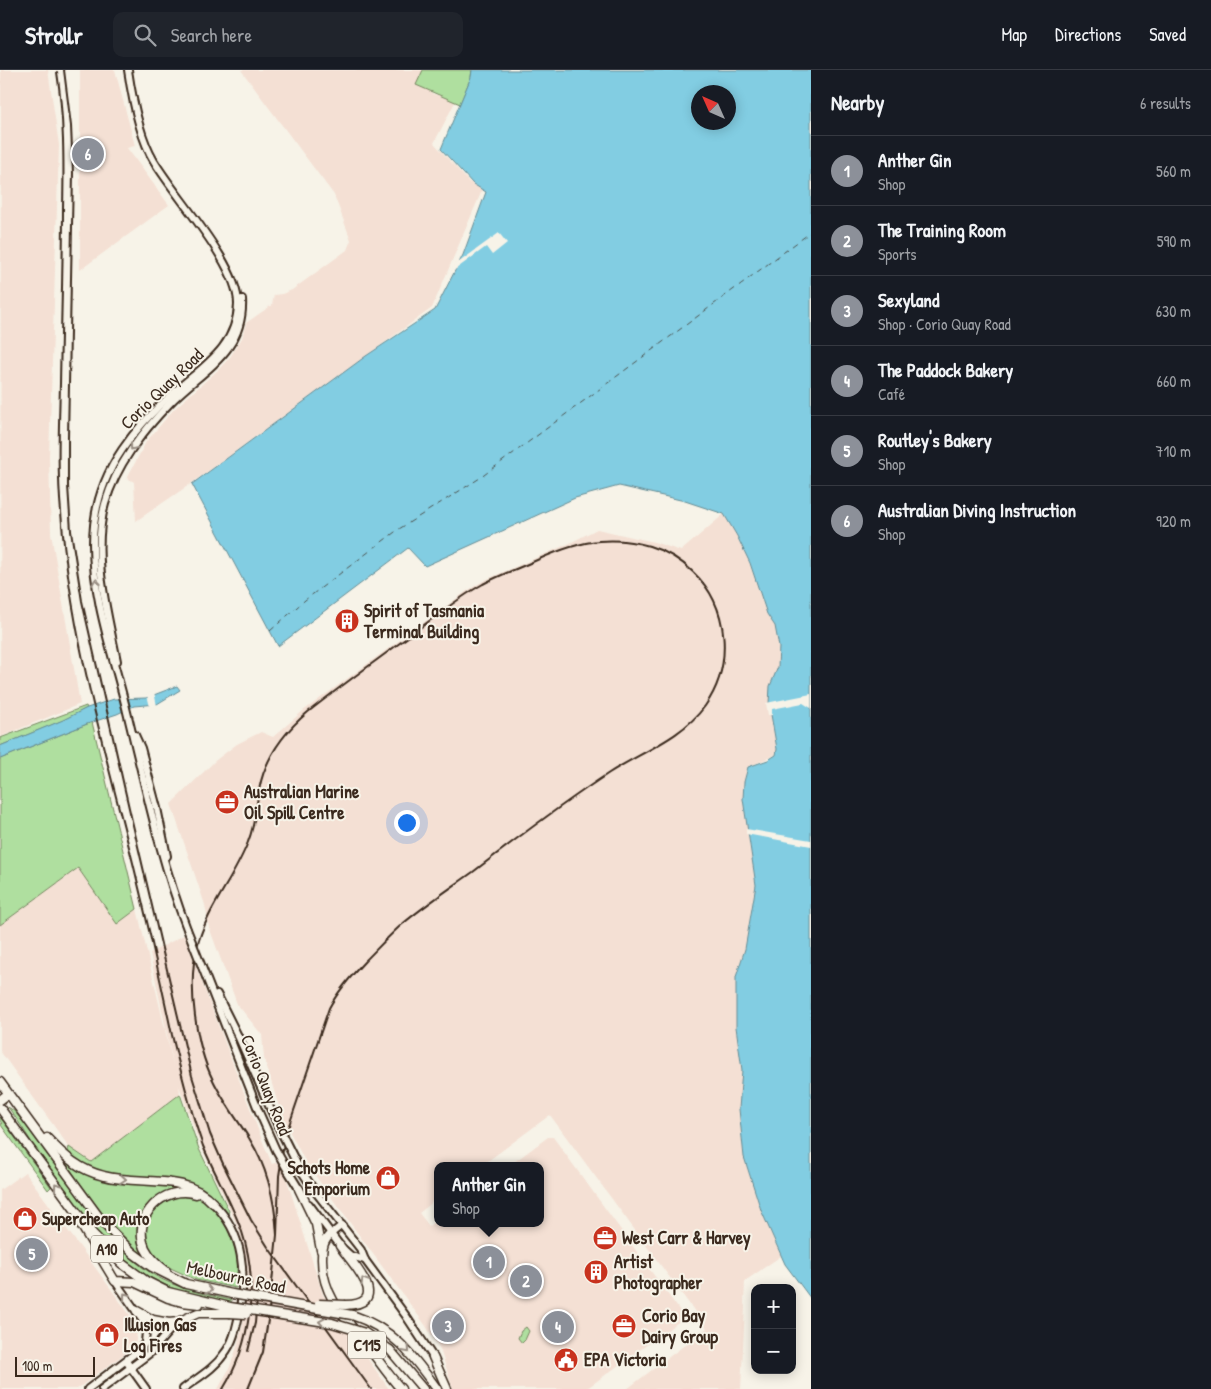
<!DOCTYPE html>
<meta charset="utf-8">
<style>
:root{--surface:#171b24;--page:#20242c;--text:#f1f3f6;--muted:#9ea1a6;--line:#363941;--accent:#8c9099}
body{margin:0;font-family:"Patrick Hand",sans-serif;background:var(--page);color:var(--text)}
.controls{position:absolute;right:15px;bottom:15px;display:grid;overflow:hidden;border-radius:10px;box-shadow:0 2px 12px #0003}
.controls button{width:45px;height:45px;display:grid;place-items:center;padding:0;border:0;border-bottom:1px solid var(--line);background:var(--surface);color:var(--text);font:25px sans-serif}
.compass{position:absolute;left:691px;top:15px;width:45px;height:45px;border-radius:50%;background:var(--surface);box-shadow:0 2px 12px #0003;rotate:315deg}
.scale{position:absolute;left:15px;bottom:12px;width:80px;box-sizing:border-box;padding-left:5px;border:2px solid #3b2a1e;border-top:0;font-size:14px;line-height:18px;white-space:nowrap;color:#3b2a1e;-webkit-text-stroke:4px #f7f3e8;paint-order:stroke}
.you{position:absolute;left:406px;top:752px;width:18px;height:18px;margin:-12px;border:4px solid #fff;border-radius:50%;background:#1a73e8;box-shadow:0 0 0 8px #1a73e833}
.badge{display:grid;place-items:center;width:32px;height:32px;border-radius:50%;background:var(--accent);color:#fff;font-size:16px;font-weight:700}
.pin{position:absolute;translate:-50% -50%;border:2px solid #fff;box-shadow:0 1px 5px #0006}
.popup{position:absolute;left:434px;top:1092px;width:110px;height:65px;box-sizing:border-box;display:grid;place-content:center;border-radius:10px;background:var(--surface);filter:drop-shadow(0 1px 4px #0005);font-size:16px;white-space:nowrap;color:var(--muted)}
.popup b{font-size:19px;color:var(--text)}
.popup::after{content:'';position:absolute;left:50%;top:100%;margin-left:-10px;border:10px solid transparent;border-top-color:var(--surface)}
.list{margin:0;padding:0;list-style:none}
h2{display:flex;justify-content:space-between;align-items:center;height:65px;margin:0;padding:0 20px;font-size:21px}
h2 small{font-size:16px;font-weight:400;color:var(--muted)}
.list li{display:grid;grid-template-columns:32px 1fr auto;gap:15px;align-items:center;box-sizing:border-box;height:70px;padding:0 20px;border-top:1px solid var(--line)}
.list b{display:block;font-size:19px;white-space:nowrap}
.list p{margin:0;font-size:16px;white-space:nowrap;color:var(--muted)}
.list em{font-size:16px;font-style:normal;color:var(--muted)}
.icon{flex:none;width:28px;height:28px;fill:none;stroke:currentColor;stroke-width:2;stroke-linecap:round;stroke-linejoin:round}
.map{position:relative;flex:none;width:811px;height:1319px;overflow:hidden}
header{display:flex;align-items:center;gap:30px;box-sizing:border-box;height:70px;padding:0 25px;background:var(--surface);border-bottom:1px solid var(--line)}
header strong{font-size:24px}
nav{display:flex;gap:28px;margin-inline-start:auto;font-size:18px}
.search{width:350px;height:45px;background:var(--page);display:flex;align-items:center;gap:12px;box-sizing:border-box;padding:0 18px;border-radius:10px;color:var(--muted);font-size:19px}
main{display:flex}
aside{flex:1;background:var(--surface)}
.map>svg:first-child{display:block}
.built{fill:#f4e0d4}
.green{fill:#afdf9f;stroke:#75845e}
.water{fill:#82cde2;stroke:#668c94;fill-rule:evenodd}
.pier{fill:#f7f3e8}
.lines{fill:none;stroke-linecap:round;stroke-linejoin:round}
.ferry{stroke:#4d534f;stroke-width:1;stroke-dasharray:6 5;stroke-linecap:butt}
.secondary-casing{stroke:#3b2a1e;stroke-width:10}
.trunk-casing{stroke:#3b2a1e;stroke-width:11}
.secondary{stroke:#f7f3e8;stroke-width:6}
.trunk{stroke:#f7f3e8;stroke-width:8}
.rail{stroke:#3b2a1e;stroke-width:2}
.secondary-bridge-casing{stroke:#3b2a1e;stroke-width:10;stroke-linecap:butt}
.trunk-bridge-casing{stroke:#3b2a1e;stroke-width:11;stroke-linecap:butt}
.secondary-bridge{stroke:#f7f3e8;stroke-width:6}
.trunk-bridge{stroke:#f7f3e8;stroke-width:8}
.oneway{stroke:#998e83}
.labels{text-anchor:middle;stroke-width:4;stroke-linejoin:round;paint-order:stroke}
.shield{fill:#f7f3e8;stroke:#73665b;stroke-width:1}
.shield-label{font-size:16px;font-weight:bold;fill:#3b2a1e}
.street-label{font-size:18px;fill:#3b2a1e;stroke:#f7f3e8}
.poi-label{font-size:18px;font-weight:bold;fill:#3b2a1e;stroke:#f7f3e8;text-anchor:start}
</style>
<header>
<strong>Strollr</strong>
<div class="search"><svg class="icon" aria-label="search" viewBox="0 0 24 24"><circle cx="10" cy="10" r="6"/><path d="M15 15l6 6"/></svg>Search here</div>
<nav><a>Map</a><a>Directions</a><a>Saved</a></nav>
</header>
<main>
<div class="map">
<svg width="811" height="1319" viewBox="0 0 811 1319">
<rect width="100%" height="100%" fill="#f7f3e8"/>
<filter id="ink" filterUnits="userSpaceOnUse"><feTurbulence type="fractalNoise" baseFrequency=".02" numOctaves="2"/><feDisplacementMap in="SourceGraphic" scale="10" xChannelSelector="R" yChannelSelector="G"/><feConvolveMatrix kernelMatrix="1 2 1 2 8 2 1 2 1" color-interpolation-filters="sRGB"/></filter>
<g filter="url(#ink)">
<g class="built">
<path d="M1,0H48L59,75L49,387L51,463L80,634L0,667Z"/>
<path d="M80,0H115L135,76L127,78L169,135L80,200Z"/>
<path d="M241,0H423L419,10L433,24L456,30L434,73L469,112L483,118L432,238L192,413L136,451L134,412L127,408L146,372L174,339L218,300L230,287L242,268L246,253L272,235L274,225L282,224L292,220L347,180L351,170L334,125Z"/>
<path d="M724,444L737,466L750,493L767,544L775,556L779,577L778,597L769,633L777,679L775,685L748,697L744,712L743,729L756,815L745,879L736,907V957L742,1000L739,1039L744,1087L761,1140L781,1186L745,1211L744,1234L745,1236L741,1319H627L707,1258L550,1045L481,1096H438V1128L419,1143L429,1156L438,1149V1153H540V1096H509L548,1067H553L683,1245L681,1250L586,1319H453L440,1279L426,1256L306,1093L282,1047L264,988L262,965L237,934L209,857L205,835L171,734L216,690L237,674L261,662L273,667L303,641L467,521L483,511L570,473L597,459L654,472L681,481Z"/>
<path d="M78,798L117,854L137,839L174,998L150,883L184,865L264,1075L272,1094L278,1092L287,1110L323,1225L389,1319H218L229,1299L236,1280L243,1254L248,1217L247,1193L240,1162L198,1069L179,1016L180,1024L91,1092L69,1077L0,981V855Z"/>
<path d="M25,1102L138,1256L135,1276L77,1319H0V1120Z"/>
</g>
<g class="green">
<path d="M423,0H472L471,7L460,34L416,15Z"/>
<path d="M86,636L87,638L64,650L0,676V668L3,667Z"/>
<path d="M92,652L137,839L117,854L78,798L0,855V689Z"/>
<path d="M180,1024L199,1079L229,1141L225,1151L238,1187L236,1218L196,1210L141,1184L109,1153L65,1092L69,1077L91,1092Z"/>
<path d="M8,1037L14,1041L25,1054C44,1080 63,1106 82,1131C104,1159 124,1187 154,1205C178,1219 204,1224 231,1230V1233C220,1232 209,1228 197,1226C120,1207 85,1150 42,1088C30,1071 21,1054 8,1037Z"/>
<path d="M0,1047L51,1117L48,1120L1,1055L2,1054L0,1051Z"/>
<path d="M526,1257L529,1261L525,1270L522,1273L518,1268L521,1261Z"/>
</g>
<g class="water">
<path d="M472,0H811V1229L785,1194L761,1140L744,1087L739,1039L742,1000L736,957V907L745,879L756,815L743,729L744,712L748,697L768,690L776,685L777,679L769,633L770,616L778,597L779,577L775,556L767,544L750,493L737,466L724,444L685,431L619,416L575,428L425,496L408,478L278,576L192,414L366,286L435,240L463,185L486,122L473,114L441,79L471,7ZM698,22H728V52H698Z"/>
<path d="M177,616L180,620L157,634L134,636L117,644L87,654L0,689V676L63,650L87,638L114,629L146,628Z"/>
</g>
<g class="pier">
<path d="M499,163L507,173L492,185L486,177L452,202L455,195Z"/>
<path d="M154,622L157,636L150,637L147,625Z"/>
<path d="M811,624V638L803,633L772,639V645H768L766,633Z"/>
<path d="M746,759L811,770V776L746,764Z"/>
</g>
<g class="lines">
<path class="ferry" d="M270,561L305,530L399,459L480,408L811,162"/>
<defs>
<g id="secondary">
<path d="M128,0C132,27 140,68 154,91C176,128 238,194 238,234C237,278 202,297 173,323C154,340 136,359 122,380C103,408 93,441 93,474C93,533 114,587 127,642C145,715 160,789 187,859"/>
<path d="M117,591C107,540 91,485 105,434C116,395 142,362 170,333C202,300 245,282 242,229"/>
<path d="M135,665L141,678L157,738L167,786"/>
<path d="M202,897L259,1042L276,1080"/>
<path d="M217,924L239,968L278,1056"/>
<path d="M297,1094L314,1120L361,1180L365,1190L406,1246L433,1287"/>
<path d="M288,1101L301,1122"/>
<path d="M309,1134L341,1177L351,1186L365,1190"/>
<path d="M331,1164L342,1155"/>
<path d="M126,1291L146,1319"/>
<path d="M88,1319L138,1281L145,1273L146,1261L143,1251L115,1211"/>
<path d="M102,1319L150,1283L170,1260L180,1251"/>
<path d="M183,1319C197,1308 214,1299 224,1284C233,1273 236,1259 239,1245C246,1204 245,1164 213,1133"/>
</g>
<g id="trunk">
<path d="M0,1012L104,1154L133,1183L152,1197L186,1214L232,1224"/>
<path d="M0,1030L8,1024"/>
<path d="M0,1038L92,1163L121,1193L146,1211L168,1222L230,1237"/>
<path d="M47,1068C64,1086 79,1100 104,1106C141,1116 185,1102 213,1133"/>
<path d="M299,1119L316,1154L321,1180"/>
<path d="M80,1153L115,1211L134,1212L168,1228L182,1232L199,1234"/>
<path d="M331,1164C323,1170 322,1179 322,1189C322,1225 344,1247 365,1273C377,1288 388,1305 401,1319"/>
<path d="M340,1176C352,1193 393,1234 346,1235"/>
<path d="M166,1201C158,1195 150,1188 145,1178C131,1146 164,1114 196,1124"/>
<path d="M137,1241L153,1250L169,1253L178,1252L198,1243H229"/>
<path d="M352,1245C394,1259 412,1285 437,1319"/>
<path d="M365,1263L390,1280L423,1319"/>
<path d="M433,1287L447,1319"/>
</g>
</defs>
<use href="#secondary" class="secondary-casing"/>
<use href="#trunk" class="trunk-casing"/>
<use href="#secondary" class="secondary"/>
<use href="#trunk" class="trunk"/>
<g class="rail">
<path d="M64,0L71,56L73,103L68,368V416L71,461L82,531L129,738L192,1006L210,1064L224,1096L251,1150L268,1177L371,1319"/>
<path d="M57,2C64,47 64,92 63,138C63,196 61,255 60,314C59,357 57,399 61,442C70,562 104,678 133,793C147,850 160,908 172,965C181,1003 190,1040 203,1076C215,1105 232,1133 242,1162C259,1212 251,1274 223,1319"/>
<path d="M248,1281L255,1253L258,1217"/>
<path d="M248,1319L263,1282L268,1250L277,1165L279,1106L285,1067L329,938C338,921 351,906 365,891C376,880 387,868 399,857C422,837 448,820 473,802C517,768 562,734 609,703C641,682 682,668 705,636C734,595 729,536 693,502C668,477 633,468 599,471C577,473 557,481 537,490C519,498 500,505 483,514C458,528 435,547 412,564C377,590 342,615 308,642C283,663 265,688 259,720C256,738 255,755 248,772C234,809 207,838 197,877C187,915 196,976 213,1010C223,1031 237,1049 249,1068C268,1098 275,1130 277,1165"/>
</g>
<defs>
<g id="secondary-bridge">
<path d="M187,859L202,897"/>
<path d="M278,1056L297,1094"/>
<path d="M276,1080L288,1101"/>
</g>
<g id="trunk-bridge">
<path d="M232,1224L352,1245"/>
<path d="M319,1234L346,1235"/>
<path d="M230,1237L332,1253L365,1263"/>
<path d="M229,1243L246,1244"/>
</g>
</defs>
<use href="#secondary-bridge" class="secondary-bridge-casing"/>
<use href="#trunk-bridge" class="trunk-bridge-casing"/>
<use href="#secondary-bridge" class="secondary-bridge"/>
<use href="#trunk-bridge" class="trunk-bridge"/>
</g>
<defs><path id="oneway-chevron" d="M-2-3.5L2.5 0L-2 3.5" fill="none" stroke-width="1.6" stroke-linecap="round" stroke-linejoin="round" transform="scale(1.25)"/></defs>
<g class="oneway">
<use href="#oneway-chevron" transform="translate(133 377) rotate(127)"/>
<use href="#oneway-chevron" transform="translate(96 512) rotate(-97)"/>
<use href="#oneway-chevron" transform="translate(123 1109) rotate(5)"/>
<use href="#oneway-chevron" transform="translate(57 1116) rotate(-126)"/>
<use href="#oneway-chevron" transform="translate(364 1211) rotate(-121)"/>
<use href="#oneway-chevron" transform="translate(209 1220) rotate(12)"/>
<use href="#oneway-chevron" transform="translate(126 1226) rotate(-127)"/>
<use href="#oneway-chevron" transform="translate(322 1252) rotate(-171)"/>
<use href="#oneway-chevron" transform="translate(407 1280) rotate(48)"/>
</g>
</g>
<defs>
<symbol id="building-disc" viewBox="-11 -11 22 22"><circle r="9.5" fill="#c8321e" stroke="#f7f3e8"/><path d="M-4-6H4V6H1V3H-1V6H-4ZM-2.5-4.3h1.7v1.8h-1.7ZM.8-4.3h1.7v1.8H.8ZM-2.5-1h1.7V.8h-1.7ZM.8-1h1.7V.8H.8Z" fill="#fff"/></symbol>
<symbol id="office-disc" viewBox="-11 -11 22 22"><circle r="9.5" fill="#c8321e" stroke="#f7f3e8"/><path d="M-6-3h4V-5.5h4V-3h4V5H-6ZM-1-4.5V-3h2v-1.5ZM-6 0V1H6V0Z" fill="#fff"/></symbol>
<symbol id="shop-disc" viewBox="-11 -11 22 22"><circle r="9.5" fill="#c8321e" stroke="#f7f3e8"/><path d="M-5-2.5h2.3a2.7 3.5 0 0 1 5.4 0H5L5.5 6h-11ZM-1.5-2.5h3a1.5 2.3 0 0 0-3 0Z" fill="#fff"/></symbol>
<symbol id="civic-disc" viewBox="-11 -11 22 22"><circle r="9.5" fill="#c8321e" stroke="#f7f3e8"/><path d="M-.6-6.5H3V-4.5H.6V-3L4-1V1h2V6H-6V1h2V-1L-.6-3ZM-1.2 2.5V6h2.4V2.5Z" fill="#fff"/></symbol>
</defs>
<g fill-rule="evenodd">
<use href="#building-disc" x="333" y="537" width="28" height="28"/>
<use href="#office-disc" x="213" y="718" width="28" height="28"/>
<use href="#shop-disc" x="374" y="1094" width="28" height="28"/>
<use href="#shop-disc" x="11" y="1135" width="28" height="28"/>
<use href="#office-disc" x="591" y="1154" width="28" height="28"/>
<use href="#building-disc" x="582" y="1188" width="28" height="28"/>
<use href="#office-disc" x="610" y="1242" width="28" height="28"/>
<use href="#shop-disc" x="93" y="1251" width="28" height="28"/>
<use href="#civic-disc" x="552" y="1276" width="28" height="28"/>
</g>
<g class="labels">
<g class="shield">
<rect x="91" y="1165.5" width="32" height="27" rx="4"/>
<rect x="348" y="1261.5" width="38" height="27" rx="4"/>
</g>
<g class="shield-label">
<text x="107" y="1185">A10</text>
<text x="367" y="1281">C115</text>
</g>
<g class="street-label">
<text transform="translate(162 319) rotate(-44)" y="6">Corio Quay Road</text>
<text transform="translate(266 1015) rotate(68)" y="6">Corio Quay Road</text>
<text transform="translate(236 1207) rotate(12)" y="6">Melbourne Road</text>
</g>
<g class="poi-label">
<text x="364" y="547">Spirit of Tasmania<tspan x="364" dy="21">Terminal Building</tspan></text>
<text x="244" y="728">Australian Marine<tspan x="244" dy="21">Oil Spill Centre</tspan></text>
<text x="370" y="1104" text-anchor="end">Schots Home<tspan x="370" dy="21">Emporium</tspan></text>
<text x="42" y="1155">Supercheap Auto</text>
<text x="622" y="1174">West Carr &amp; Harvey</text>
<text x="614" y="1198">Artist<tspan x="614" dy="21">Photographer</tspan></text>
<text x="642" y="1252">Corio Bay<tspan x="642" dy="21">Dairy Group</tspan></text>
<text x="124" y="1261">Illusion Gas<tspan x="124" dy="21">Log Fires</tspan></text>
<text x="584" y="1296">EPA Victoria</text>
</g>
</g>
</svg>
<div class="controls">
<button>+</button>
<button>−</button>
</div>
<svg class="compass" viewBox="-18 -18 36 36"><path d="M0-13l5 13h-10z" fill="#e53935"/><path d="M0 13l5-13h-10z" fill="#9ea1a6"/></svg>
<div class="scale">100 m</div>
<div class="you"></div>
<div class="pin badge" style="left:489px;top:1192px">1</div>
<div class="popup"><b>Anther Gin</b>Shop</div>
<div class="pin badge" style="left:526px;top:1211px">2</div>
<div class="pin badge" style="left:448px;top:1256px">3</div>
<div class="pin badge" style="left:558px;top:1257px">4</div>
<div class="pin badge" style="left:32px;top:1184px">5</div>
<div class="pin badge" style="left:88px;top:84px">6</div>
</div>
<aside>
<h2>Nearby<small>6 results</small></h2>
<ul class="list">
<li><span class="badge">1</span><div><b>Anther Gin</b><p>Shop</p></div><em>560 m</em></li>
<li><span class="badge">2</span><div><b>The Training Room</b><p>Sports</p></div><em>590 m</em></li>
<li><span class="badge">3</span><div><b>Sexyland</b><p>Shop · Corio Quay Road</p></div><em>630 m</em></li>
<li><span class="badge">4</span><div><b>The Paddock Bakery</b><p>Café</p></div><em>660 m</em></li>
<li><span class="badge">5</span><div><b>Routley's Bakery</b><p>Shop</p></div><em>710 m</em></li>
<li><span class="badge">6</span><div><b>Australian Diving Instruction</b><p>Shop</p></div><em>920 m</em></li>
</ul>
</aside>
</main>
